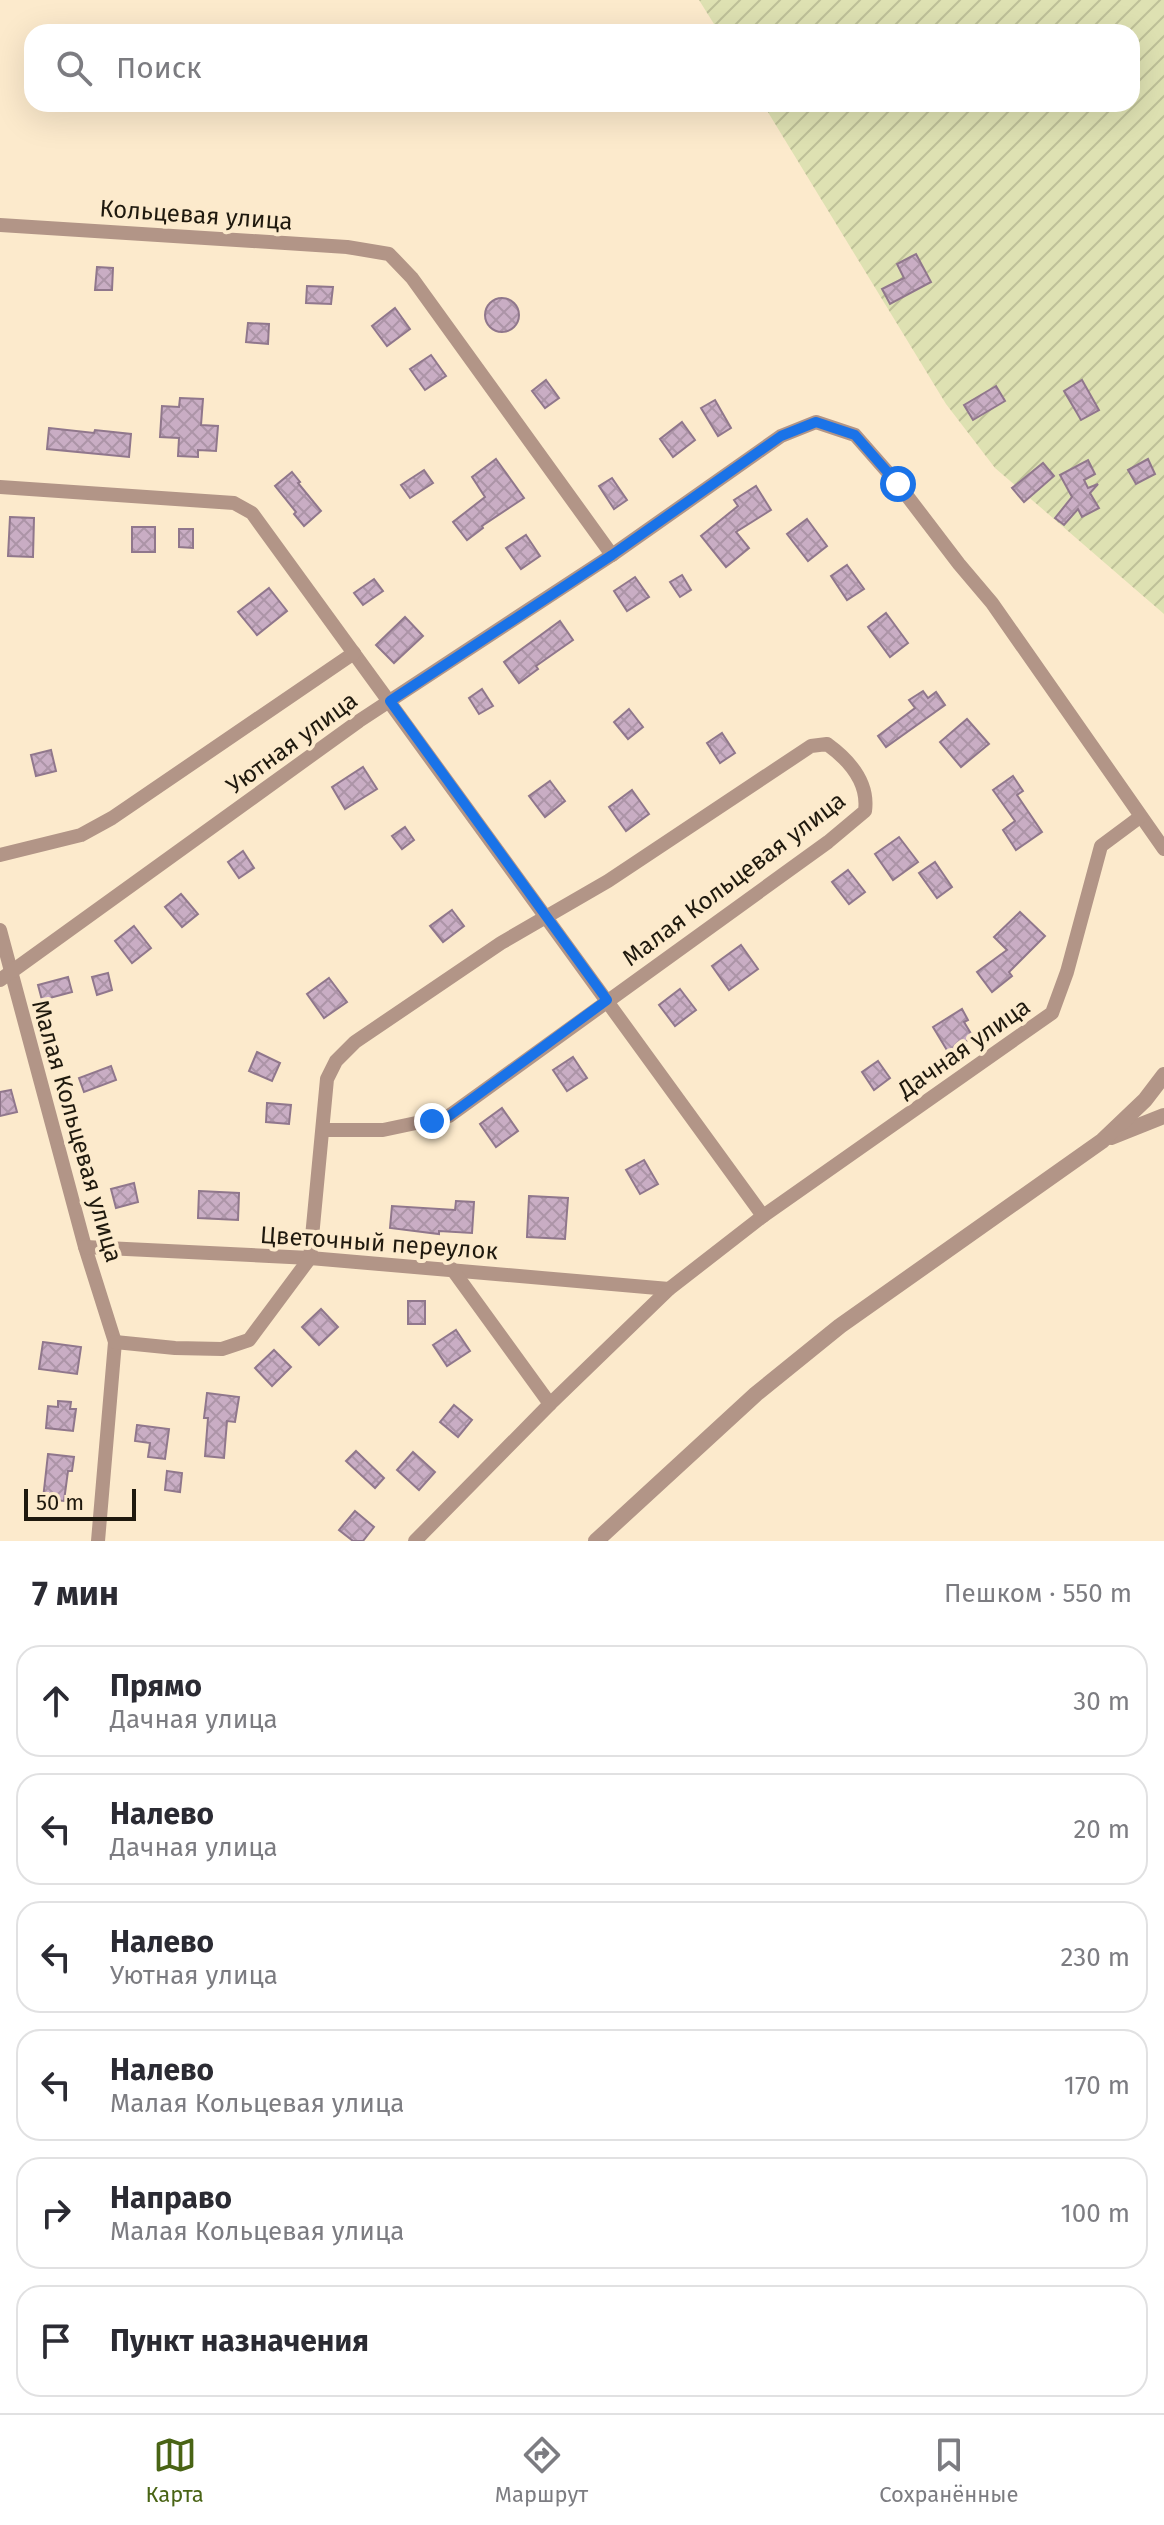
<!DOCTYPE html>
<html lang="ru">
<meta charset="utf-8">
<style>
:root{--surface:#fff;--page:#f7f7f7;--text:#2b2b33;--muted:#7c7c81;--line:#e1e1e2;--accent:#496415}
body{margin:0;font-family:"Fira Sans",sans-serif;background:var(--page);color:var(--text)}
.scale{position:absolute;left:24px;bottom:20px;width:112px;box-sizing:border-box;padding-left:8px;border:4px solid #1f190e;border-top:0;font-size:22px;line-height:28px;white-space:nowrap;color:#1f190e;-webkit-text-stroke:6px #fceacc;paint-order:stroke}
.stop{position:absolute;width:24px;height:24px;margin:-18px;border:6px solid #1a73e8;border-radius:50%;background:#fff}
.stop.end{background:#1a73e8;border-color:#fff;box-shadow:0 2px 8px #0008}
.list{margin:0;padding:0;list-style:none}
h2{display:flex;justify-content:space-between;align-items:center;height:104px;margin:0;padding:0 32px;font-size:34px}
h2 small{font-size:26px;font-weight:400;color:var(--muted)}
.list li{display:grid;grid-template-columns:52px 1fr auto;gap:24px;align-items:center;box-sizing:border-box;height:112px;margin:0 16px 16px;padding:0 16px;border:2px solid var(--line);border-radius:24px}
.list b{display:block;font-size:30px;white-space:nowrap}
.list p{margin:0;font-size:26px;white-space:nowrap;color:var(--muted)}
.list em{font-size:26px;font-style:normal;color:var(--muted)}
.icon{flex:none;width:44px;height:44px;fill:none;stroke:currentColor;stroke-width:2;stroke-linecap:round;stroke-linejoin:round}
.map{position:relative;flex:none;width:1164px;height:1541px;overflow:hidden}
.search{position:absolute;background:var(--surface);box-shadow:0 8px 32px #0002;left:24px;right:24px;top:24px;height:88px;display:flex;align-items:center;gap:20px;box-sizing:border-box;padding:0 28px;border-radius:24px;color:var(--muted);font-size:30px}
.sheet{height:872px;background:var(--surface)}
nav{display:flex;justify-content:space-around;align-items:center;box-sizing:border-box;height:112px;border-top:2px solid var(--line);background:var(--surface);font-size:22px;color:var(--muted)}
nav a{display:grid;justify-items:center;gap:4px}
nav .on{color:var(--accent)}
.map>svg:first-child{display:block}
.garden{fill:url(#garden-furrows)}
.building{fill:url(#building-cross-hatch);stroke:#90778c;stroke-width:2}
.lines{fill:none;stroke-linecap:round;stroke-linejoin:round}
.minor{stroke:#b29587;stroke-width:14}
.tertiary{stroke:#b29587;stroke-width:16}
.route{stroke:#1a73e8;stroke-width:10}
.labels{text-anchor:middle;stroke-width:8;stroke-linejoin:round;paint-order:stroke}
.street-label{font-size:24px;fill:#1f190e;stroke:#fceacc}
</style>
<div class="map">
<svg width="1164" height="1541" viewBox="0 0 1164 1541">
<defs>
<pattern id="garden-furrows" width="10" height="10" patternUnits="userSpaceOnUse" patternTransform="scale(2)"><rect width="10" height="10" fill="#dee1b2"/><path d="M-1 1l2-2M0 10L10 0M9 11l2-2" fill="none" stroke="#bec098"/></pattern>
<pattern id="building-cross-hatch" width="8" height="8" patternUnits="userSpaceOnUse" patternTransform="scale(2)"><rect width="8" height="8" fill="#c9adc4"/><path d="M0 0l8 8M0 8l8-8" fill="none" stroke="#ac94a7"/></pattern>
</defs>
<rect width="100%" height="100%" fill="#fceacc"/>
<path class="garden" d="M699,0H1164V614L995,468L946,404L763,104H1132V32H719Z"/>
<g class="building">
<path d="M916,254L931,282L890,304L882,289L904,278L897,264Z"/>
<path d="M97,267L113,268L112,290H95Z"/>
<path d="M307,286L333,287L331,304L306,303Z"/>
<circle cx="502" cy="315" r="17"/>
<path d="M395,308L410,329L387,346L372,326Z"/>
<path d="M248,323L269,324L268,344L246,342Z"/>
<path d="M431,355L446,376L425,390L410,369Z"/>
<path d="M546,380L559,398L545,408L532,391Z"/>
<path d="M1082,380L1099,410L1081,420L1064,391Z"/>
<path d="M996,386L1005,401L973,420L964,405Z"/>
<path d="M180,398L203,399L201,425L218,426L216,451L198,450V457L178,456L179,438L160,437L162,406L179,407Z"/>
<path d="M715,400L731,428L718,436L701,408Z"/>
<path d="M682,422L695,440L673,457L660,439Z"/>
<path d="M49,428L94,433L95,430L131,434L129,457L47,449Z"/>
<path d="M496,459L524,498L482,526L483,528L467,540L453,522L485,497L472,477Z"/>
<path d="M1148,459L1155,474L1136,484L1128,470Z"/>
<path d="M1088,460L1095,474L1084,480L1088,488L1098,484L1090,493L1099,508L1082,517L1078,509L1064,525L1055,518L1072,497L1060,475Z"/>
<path d="M1043,463L1054,476L1024,502L1012,488Z"/>
<path d="M424,470L433,483L410,498L401,485Z"/>
<path d="M292,472L300,482L298,483L321,511L304,526L294,514L296,512L275,486Z"/>
<path d="M612,478L627,500L614,509L599,486Z"/>
<path d="M756,486L771,510L736,532L749,548L726,567L701,536L738,506L734,500Z"/>
<path d="M10,517L34,518L33,557L8,556Z"/>
<path d="M807,519L827,546L808,561L787,534Z"/>
<rect x="132" y="527" width="23" height="25"/>
<path d="M179,529H193V548L179,547Z"/>
<path d="M526,535L540,556L521,569L506,548Z"/>
<path d="M847,565L864,589L847,600L831,576Z"/>
<path d="M682,575L691,590L680,597L670,582Z"/>
<path d="M635,577L649,597L627,611L614,591Z"/>
<path d="M374,579L383,591L363,605L354,593Z"/>
<path d="M269,588L287,611L257,635L238,612Z"/>
<path d="M886,613L908,643L890,657L868,627Z"/>
<path d="M405,617L423,636L394,663L376,645Z"/>
<path d="M560,621L573,640L536,666L538,669L519,683L504,662Z"/>
<path d="M482,689L493,706L479,714L469,698Z"/>
<path d="M923,691L928,698L936,692L945,705L886,747L878,736L915,708L909,700Z"/>
<path d="M629,709L643,727L628,739L614,722Z"/>
<path d="M967,719L989,744L961,767L940,742Z"/>
<path d="M722,733L735,753L720,763L707,743Z"/>
<path d="M51,750L56,771L36,776L31,755Z"/>
<path d="M363,767L377,789L345,809L332,787Z"/>
<path d="M1013,776L1023,791L1017,795L1042,832L1016,850L1003,830L1015,821L993,790Z"/>
<path d="M550,781L565,801L545,817L529,796Z"/>
<path d="M632,790L649,814L626,831L609,807Z"/>
<path d="M405,827L414,840L402,849L392,836Z"/>
<path d="M899,837L918,862L893,880L875,854Z"/>
<path d="M243,851L254,868L239,878L228,862Z"/>
<path d="M935,862L952,887L937,898L919,873Z"/>
<path d="M848,870L865,892L849,904L832,882Z"/>
<path d="M181,894L198,914L182,927L165,907Z"/>
<path d="M452,910L464,926L443,942L430,926Z"/>
<path d="M1020,912L1045,936L1009,972L1012,976L992,992L977,972L1007,950L994,937Z"/>
<path d="M134,926L151,948L132,963L115,941Z"/>
<path d="M741,945L758,969L729,990L712,966Z"/>
<path d="M108,973L112,990L97,995L92,977Z"/>
<path d="M68,977L72,992L42,1000L38,985Z"/>
<path d="M329,978L347,1002L324,1018L307,994Z"/>
<path d="M680,989L696,1010L675,1026L659,1005Z"/>
<path d="M962,1009L968,1020L964,1022L973,1037L948,1052L933,1027Z"/>
<path d="M257,1052L280,1063L272,1081L249,1071Z"/>
<path d="M573,1057L587,1078L567,1091L553,1070Z"/>
<path d="M878,1061L890,1078L874,1090L862,1072Z"/>
<path d="M111,1066L116,1080L84,1092L79,1078Z"/>
<path d="M11,1090L17,1112L0,1116V1092Z"/>
<path d="M267,1103L291,1105L289,1124L266,1122Z"/>
<path d="M502,1108L518,1131L496,1147L480,1124Z"/>
<path d="M644,1160L658,1184L640,1194L626,1170Z"/>
<path d="M134,1183L138,1202L116,1208L111,1189Z"/>
<path d="M199,1191L239,1193L238,1220L198,1218Z"/>
<path d="M529,1196L568,1198L565,1239L527,1237Z"/>
<path d="M456,1201L474,1202L472,1233L439,1231V1234L390,1228L392,1206L455,1210Z"/>
<rect x="408" y="1301" width="17" height="23"/>
<path d="M321,1309L338,1327L319,1345L302,1327Z"/>
<path d="M456,1330L470,1351L447,1366L433,1345Z"/>
<path d="M43,1342L81,1347L77,1374L39,1369Z"/>
<path d="M274,1350L291,1367L272,1386L255,1368Z"/>
<path d="M207,1393L239,1397L235,1422L227,1421L224,1458L205,1456L208,1418H204Z"/>
<path d="M58,1401L71,1402L70,1409H76L73,1431L46,1428L48,1406L58,1407Z"/>
<path d="M454,1405L472,1420L458,1437L440,1422Z"/>
<path d="M137,1425L169,1429L165,1459L148,1457L150,1443L135,1441Z"/>
<path d="M356,1451L384,1478L375,1488L346,1461Z"/>
<path d="M413,1452L435,1472L419,1490L397,1470Z"/>
<path d="M48,1454L74,1457L72,1471H68L64,1501L43,1499Z"/>
<path d="M167,1471L182,1473L180,1492L165,1490Z"/>
<path d="M355,1511L374,1527L363,1541H353L339,1530Z"/>
</g>
<g class="lines">
<g class="minor">
<path d="M0,225L347,247L389,254L412,278L612,555"/>
<path d="M0,487L234,503L252,513L763,1216"/>
<path d="M0,855L81,835L112,818L354,653"/>
<path d="M0,930L85,1247L115,1342L98,1541"/>
<path d="M0,980L359,721L612,555L781,436L816,422L855,435L898,484L959,564L992,603L1164,849"/>
<path d="M85,1247L310,1258L669,1289"/>
<path d="M452,1269L550,1404"/>
<path d="M115,1342L175,1348L222,1349L249,1340L310,1258L327,1079L336,1061L355,1042L501,943L608,881L811,746L827,744C849,760 869,782 865,811L828,842L449,1116L383,1130H323"/>
<path d="M415,1541L550,1404L669,1289L763,1216L1052,1013L1067,972L1101,846L1140,817"/>
</g>
<g class="tertiary">
<path d="M1111,1137L1164,1116"/>
<path d="M596,1541L756,1394L840,1326L1102,1141L1145,1100L1164,1075"/>
</g>
</g>
<g class="lines">
<path class="route" d="M432,1121L449,1116L607,1000L390,701L612,555L781,436L816,422L855,435L898,484"/>
</g>
<g class="labels">
<g class="street-label">
<text transform="translate(196 215) rotate(4)" y="8">Кольцевая улица</text>
<text transform="translate(292 743) rotate(-36)" y="8">Уютная улица</text>
<text transform="translate(734 879) rotate(-37)" y="8">Малая Кольцевая улица</text>
<text transform="translate(964 1048) rotate(-35)" y="8">Дачная улица</text>
<text transform="translate(77 1131) rotate(74)" y="8">Малая Кольцевая улица</text>
<text transform="translate(379 1243) rotate(4)" y="8">Цветочный переулок</text>
</g>
</g>
</svg>
<div class="scale">50 m</div>
<div class="stop" style="left:898px;top:484px"></div>
<div class="stop end" style="left:432px;top:1121px"></div>
<div class="search"><svg class="icon" aria-label="search" viewBox="0 0 24 24"><circle cx="10" cy="10" r="6"/><path d="M15 15l6 6"/></svg>Поиск</div>
</div>
<section class="sheet">
<h2>7 мин<small>Пешком · 550 m</small></h2>
<ul class="list">
<li><svg class="icon" aria-label="ahead" viewBox="0 0 24 24"><path d="M12 20V5M6 11l6-6 6 6"/></svg><div><b>Прямо</b><p>Дачная улица</p></div><em>30 m</em></li>
<li><svg class="icon" aria-label="left" viewBox="0 0 24 24"><path d="M17 20v-9H6M10 6l-5 5 5 5"/></svg><div><b>Налево</b><p>Дачная улица</p></div><em>20 m</em></li>
<li><svg class="icon" aria-label="left" viewBox="0 0 24 24"><path d="M17 20v-9H6M10 6l-5 5 5 5"/></svg><div><b>Налево</b><p>Уютная улица</p></div><em>230 m</em></li>
<li><svg class="icon" aria-label="left" viewBox="0 0 24 24"><path d="M17 20v-9H6M10 6l-5 5 5 5"/></svg><div><b>Налево</b><p>Малая Кольцевая улица</p></div><em>170 m</em></li>
<li><svg class="icon" aria-label="right" viewBox="0 0 24 24"><path d="M7 20v-9h11M14 6l5 5-5 5"/></svg><div><b>Направо</b><p>Малая Кольцевая улица</p></div><em>100 m</em></li>
<li><svg class="icon" aria-label="arrive" viewBox="0 0 24 24"><path d="M6 21V4h12l-3 4 3 4H6"/></svg><div><b>Пункт назначения</b></div></li>
</ul>
</section>
<nav>
<a class="on"><svg class="icon" aria-label="map" viewBox="0 0 24 24"><path d="M3 6l6-2 6 2 6-2v14l-6 2-6-2-6 2zM9 4v14M15 6v14"/></svg>Карта</a>
<a><svg class="icon" aria-label="directions" viewBox="0 0 24 24"><path d="M12 3l9 9-9 9-9-9zM9 14v-3h6M13 9l2 2-2 2"/></svg>Маршрут</a>
<a><svg class="icon" aria-label="saved" viewBox="0 0 24 24"><path d="M7 4h10v16l-5-4-5 4z"/></svg>Сохранённые</a>
</nav>
